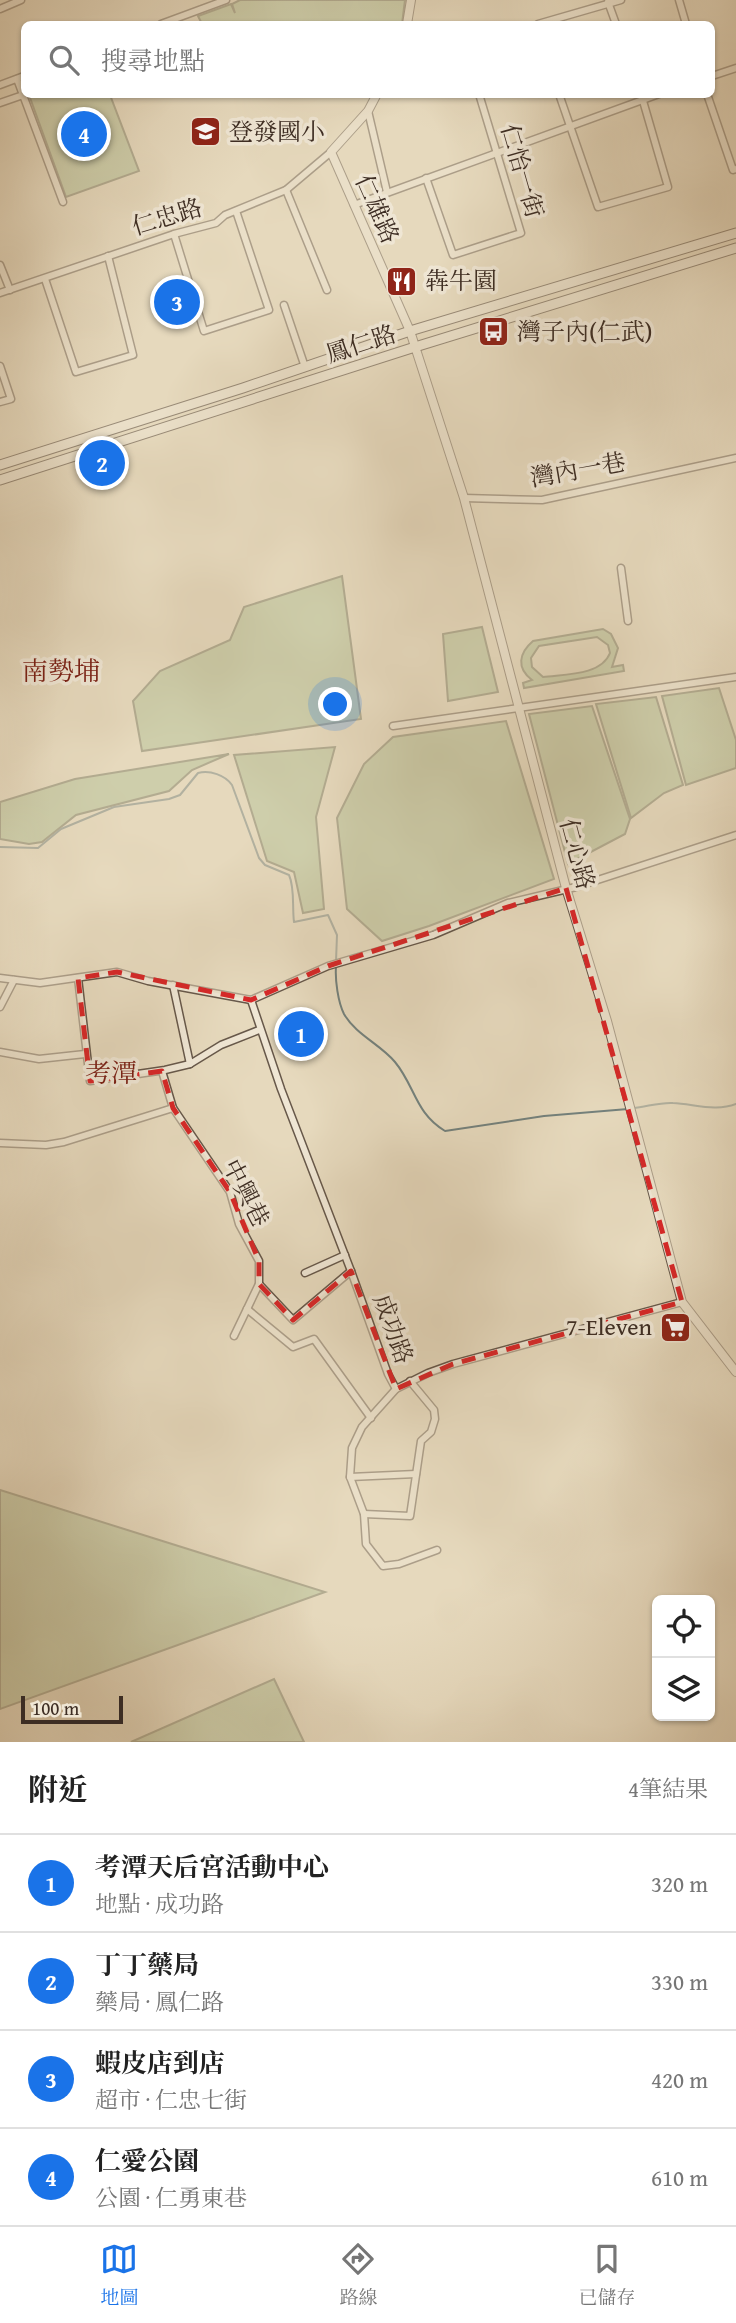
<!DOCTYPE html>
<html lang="zh-TW">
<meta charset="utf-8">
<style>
:root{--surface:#fff;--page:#f6f6f6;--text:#222;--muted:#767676;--line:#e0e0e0;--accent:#1a73e8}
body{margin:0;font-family:"Gentium Book Plus","Noto Serif TC",serif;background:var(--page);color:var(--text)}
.controls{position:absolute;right:21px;bottom:21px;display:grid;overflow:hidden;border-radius:10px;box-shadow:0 2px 5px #0004}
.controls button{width:63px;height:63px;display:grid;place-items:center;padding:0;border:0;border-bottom:2px solid var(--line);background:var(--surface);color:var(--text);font:35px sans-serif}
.scale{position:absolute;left:21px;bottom:18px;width:102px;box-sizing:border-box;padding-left:7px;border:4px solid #3d2d23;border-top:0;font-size:19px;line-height:24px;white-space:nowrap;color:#3d2d23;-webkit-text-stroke:5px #efe6d4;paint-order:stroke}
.you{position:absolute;left:336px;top:705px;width:24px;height:24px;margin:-18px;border:5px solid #fff;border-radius:50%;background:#1a73e8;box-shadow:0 0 0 10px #1a73e833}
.badge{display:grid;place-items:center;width:46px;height:46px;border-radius:50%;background:var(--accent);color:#fff;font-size:23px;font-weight:700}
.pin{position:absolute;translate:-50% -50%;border:4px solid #fff;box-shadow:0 2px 7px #0006}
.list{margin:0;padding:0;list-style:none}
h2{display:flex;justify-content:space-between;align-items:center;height:91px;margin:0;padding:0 28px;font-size:30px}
h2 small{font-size:23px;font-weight:400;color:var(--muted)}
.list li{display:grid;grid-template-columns:46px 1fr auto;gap:21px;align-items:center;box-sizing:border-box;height:98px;padding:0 28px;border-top:2px solid var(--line)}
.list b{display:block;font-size:26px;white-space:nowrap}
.list p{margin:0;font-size:23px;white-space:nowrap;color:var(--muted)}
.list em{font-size:23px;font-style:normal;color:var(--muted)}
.icon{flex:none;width:38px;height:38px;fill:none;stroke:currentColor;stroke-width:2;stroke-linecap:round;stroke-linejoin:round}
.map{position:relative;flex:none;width:736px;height:1742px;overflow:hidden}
.search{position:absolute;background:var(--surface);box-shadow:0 2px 5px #0004;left:21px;right:21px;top:21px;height:77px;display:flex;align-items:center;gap:18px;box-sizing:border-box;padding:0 24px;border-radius:10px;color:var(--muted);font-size:26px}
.sheet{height:483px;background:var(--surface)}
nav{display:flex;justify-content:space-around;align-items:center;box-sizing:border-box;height:98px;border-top:2px solid var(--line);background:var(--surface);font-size:19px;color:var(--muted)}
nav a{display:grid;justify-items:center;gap:4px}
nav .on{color:var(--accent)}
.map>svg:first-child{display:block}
.green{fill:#b1c094;stroke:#77765c;stroke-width:2;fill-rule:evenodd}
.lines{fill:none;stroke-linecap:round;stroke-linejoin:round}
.stream{stroke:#74817c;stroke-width:2}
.minor-casing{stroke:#67584a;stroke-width:9}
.tertiary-casing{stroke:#67584a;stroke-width:10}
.secondary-casing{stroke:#3d2d23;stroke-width:11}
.minor{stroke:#efe6d4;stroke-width:6}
.tertiary{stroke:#efe6d4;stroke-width:8}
.secondary{stroke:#efe6d4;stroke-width:9}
.marked{fill:none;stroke:#d62828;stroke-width:5;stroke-dasharray:14 9;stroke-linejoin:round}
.labels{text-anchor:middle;stroke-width:7;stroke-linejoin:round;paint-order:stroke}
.poi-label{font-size:24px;fill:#3d2d23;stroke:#efe6d4;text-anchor:start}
.street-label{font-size:24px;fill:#3d2d23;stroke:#efe6d4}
.neighbourhood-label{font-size:26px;fill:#7a1f14;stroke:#efe6d4}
</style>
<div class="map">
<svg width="736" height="1742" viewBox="0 0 736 1742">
<rect width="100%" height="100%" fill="#e6d9bd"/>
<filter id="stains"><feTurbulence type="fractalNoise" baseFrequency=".00286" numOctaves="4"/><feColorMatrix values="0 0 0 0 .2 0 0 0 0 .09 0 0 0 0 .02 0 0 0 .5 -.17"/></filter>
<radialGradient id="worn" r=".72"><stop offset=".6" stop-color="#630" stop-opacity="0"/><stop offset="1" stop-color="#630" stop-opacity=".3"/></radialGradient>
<g class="green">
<path d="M240,0H405L402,24H202L198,16L231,4L235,13L232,4Z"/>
<path d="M29,95H110L139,171L66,197Z"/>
<path d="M342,576L361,719L142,751L133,701L160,671L230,640L244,607Z"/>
<path d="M482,627L498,692L448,701L443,634Z"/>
<path d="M603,629L611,634L618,648L612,667L623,665L624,671L524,688L523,683L532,680C516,668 519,653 533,641ZM597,637L608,645L610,653C601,676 564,674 543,677L532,667L531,658L539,646Z"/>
<path d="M719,688L736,740V768L686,785L662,696Z"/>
<path d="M656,697L683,785L664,793L631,818L596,704Z"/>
<path d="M592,706L630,819L625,834L568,864L529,714Z"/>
<path d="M506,721L554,879L429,926L382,941L347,909L337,818L364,764L393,737Z"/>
<path d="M335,747L316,817L324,909L303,913L294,872L267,861L234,755Z"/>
<path d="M229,754L192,770L169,791L76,815L42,842L29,844L0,839V802L75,779Z"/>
<path d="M0,1490L325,1592L0,1709Z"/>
<path d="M274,1679L304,1742H131Z"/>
</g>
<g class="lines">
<g class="stream">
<path d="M0,847L38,848L61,829L114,807L169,799L180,795L198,773C210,770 225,775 232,785L259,858L265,865L289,875C295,888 292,907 294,922L328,915L337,935L336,961"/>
<path d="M336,967C335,980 338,1002 344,1014C356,1035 380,1044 395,1062C415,1086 415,1113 445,1131L544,1116L628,1109"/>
<path d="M633,1108C646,1107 660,1102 673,1103C694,1104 716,1112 736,1104"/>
</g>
<defs>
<g id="minor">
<path d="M679,0L686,24"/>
<path d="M608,2L616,24"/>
<path d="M0,9L21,0"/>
<path d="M161,24L226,0"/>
<path d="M538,24L621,0"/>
<path d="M712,76L736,68"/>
<path d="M17,79L63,202"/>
<path d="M0,85L24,76"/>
<path d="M559,94L598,207L668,187L641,94"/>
<path d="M707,94L733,170L736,169"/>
<path d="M0,103L23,95"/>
<path d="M368,111L387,192"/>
<path d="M426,178L453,255L521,233L479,94"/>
<path d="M286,190L327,290"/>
<path d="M354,205L659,94"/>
<path d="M174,234L204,331L269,310L236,211"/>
<path d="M0,265L10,290"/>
<path d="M45,279L76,372L133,355L108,256"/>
<path d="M0,293L174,234L216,223L225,215L286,190L331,152"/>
<path d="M284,305L305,367"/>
<path d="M0,366L11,399L0,402"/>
<path d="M464,498L542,500L736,458"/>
<path d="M621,568L628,621"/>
<path d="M393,726L736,677"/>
<path d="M0,978L40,983L117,972L148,981L251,1000L328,966L433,935L508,903L576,887L736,835"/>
<path d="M78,978L90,1081L165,1070L190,1064L221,1045L259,1030"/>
<path d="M173,985L190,1064"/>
<path d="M251,1000L281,1089L351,1271L388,1374L396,1389"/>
<path d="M0,1007L14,980"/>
<path d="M0,1052L39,1059L85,1054"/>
<path d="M162,1071L173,1108L230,1192L239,1224L259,1261V1284L234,1336"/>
<path d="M0,1143L46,1145L64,1142L173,1108"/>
<path d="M305,1273L345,1255"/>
<path d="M259,1284L293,1320L351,1271"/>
<path d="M247,1309L293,1347L314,1339L371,1418"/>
<path d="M350,1477L416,1474"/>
<path d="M364,1514L410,1516L421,1441L431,1432L435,1419L434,1410L410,1381"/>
<path d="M437,1550L399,1564L383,1566L366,1544L364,1514L350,1477L352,1448L362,1427L396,1389L428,1373L453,1364L682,1302"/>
</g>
<g id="tertiary">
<path d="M407,24L411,0"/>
<path d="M377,94L368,111L331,152L410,331L464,498L566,888L607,1021L682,1302L736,1372"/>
</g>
<g id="secondary">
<path d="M0,465L243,388L410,331L736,233"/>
<path d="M0,480L415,347L736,248"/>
</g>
</defs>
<use href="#minor" class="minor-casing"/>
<use href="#tertiary" class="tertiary-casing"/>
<use href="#secondary" class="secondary-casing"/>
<use href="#minor" class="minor"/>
<use href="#tertiary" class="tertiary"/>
<use href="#secondary" class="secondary"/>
</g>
<path d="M0 0H736V1742H0ZM566,888L682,1302L453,1364L396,1389L351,1271L293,1320L259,1284V1261L230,1192L173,1108L162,1071L90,1081L78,978L117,972L251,1000L328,966Z" fill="#e6d9bd" fill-opacity=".55" fill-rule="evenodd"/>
<path class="marked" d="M566,888L682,1302L453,1364L396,1389L351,1271L293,1320L259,1284V1261L230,1192L173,1108L162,1071L90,1081L78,978L117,972L251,1000L328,966Z"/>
<defs>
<symbol id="school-square" viewBox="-11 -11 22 22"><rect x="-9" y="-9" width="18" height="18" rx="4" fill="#8f2418" stroke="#efe6d4"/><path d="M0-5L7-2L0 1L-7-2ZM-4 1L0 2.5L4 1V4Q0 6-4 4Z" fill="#fff"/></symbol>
<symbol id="restaurant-square" viewBox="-11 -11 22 22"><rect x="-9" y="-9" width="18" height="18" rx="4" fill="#8f2418" stroke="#efe6d4"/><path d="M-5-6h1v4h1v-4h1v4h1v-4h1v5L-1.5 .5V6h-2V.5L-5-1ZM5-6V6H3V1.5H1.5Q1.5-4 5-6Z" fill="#fff"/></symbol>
<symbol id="bus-square" viewBox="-11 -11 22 22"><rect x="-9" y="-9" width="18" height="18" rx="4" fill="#8f2418" stroke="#efe6d4"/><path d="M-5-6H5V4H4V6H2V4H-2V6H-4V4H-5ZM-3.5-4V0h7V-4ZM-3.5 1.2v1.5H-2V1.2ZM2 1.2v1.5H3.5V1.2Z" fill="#fff"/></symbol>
<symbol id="supermarket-square" viewBox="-11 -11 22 22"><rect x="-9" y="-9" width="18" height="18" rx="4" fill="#8f2418" stroke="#efe6d4"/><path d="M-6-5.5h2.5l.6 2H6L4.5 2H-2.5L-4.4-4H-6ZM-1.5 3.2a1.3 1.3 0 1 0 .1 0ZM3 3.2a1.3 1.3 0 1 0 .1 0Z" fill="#fff"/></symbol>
</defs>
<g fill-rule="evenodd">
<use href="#school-square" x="188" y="114" width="35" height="35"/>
<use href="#restaurant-square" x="384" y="264" width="35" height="35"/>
<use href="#bus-square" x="476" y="314" width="35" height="35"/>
<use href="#supermarket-square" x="658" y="1310" width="35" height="35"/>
</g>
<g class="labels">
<g class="poi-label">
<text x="229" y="140">登發國小</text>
<text x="425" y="289">犇牛園</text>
<text x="517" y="340">灣子內(仁武)</text>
<text x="652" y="1335" text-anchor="end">7-Eleven</text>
</g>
<g class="street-label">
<text transform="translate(522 171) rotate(74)" y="8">仁怡一街</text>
<text transform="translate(377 209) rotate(66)" y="8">仁雄路</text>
<text transform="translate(167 217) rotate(-17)" y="8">仁忠路</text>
<text transform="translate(361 344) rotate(-18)" y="8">鳳仁路</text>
<text transform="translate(578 470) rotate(-10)" y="8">灣內一巷</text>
<text transform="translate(577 854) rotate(75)" y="8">仁心路</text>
<text transform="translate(246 1193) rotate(63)" y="8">中興巷</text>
<text transform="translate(393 1329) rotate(70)" y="8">成功路</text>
</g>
<g class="neighbourhood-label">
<text x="61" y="680">南勢埔</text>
<text x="111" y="1082">考潭</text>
</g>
</g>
<rect width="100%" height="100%" filter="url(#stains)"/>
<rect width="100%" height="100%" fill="url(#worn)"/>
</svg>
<div class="controls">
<button><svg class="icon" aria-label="locate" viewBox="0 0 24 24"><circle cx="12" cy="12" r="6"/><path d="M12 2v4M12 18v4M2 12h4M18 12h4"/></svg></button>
<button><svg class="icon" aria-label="layers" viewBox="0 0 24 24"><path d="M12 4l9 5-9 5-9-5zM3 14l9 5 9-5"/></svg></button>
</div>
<div class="scale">100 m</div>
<div class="you"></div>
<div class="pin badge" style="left:301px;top:1034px">1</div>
<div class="pin badge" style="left:102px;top:463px">2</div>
<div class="pin badge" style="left:177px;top:302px">3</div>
<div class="pin badge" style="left:84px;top:134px">4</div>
<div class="search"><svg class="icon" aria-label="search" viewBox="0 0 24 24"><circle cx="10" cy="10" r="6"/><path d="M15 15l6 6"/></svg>搜尋地點</div>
</div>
<section class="sheet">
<h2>附近<small>4筆結果</small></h2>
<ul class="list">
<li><span class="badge">1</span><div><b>考潭天后宮活動中心</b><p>地點 · 成功路</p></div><em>320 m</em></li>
<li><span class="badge">2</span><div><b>丁丁藥局</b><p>藥局 · 鳳仁路</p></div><em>330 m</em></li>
<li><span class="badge">3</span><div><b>蝦皮店到店</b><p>超市 · 仁忠七街</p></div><em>420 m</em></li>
<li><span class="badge">4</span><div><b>仁愛公園</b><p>公園 · 仁勇東巷</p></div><em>610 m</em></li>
</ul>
</section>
<nav>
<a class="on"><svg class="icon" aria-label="map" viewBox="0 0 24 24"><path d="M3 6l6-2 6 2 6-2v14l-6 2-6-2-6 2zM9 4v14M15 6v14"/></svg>地圖</a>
<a><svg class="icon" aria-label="directions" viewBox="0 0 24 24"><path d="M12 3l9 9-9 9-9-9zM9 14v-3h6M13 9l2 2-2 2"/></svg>路線</a>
<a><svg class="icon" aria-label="saved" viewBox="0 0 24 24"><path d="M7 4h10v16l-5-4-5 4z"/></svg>已儲存</a>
</nav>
